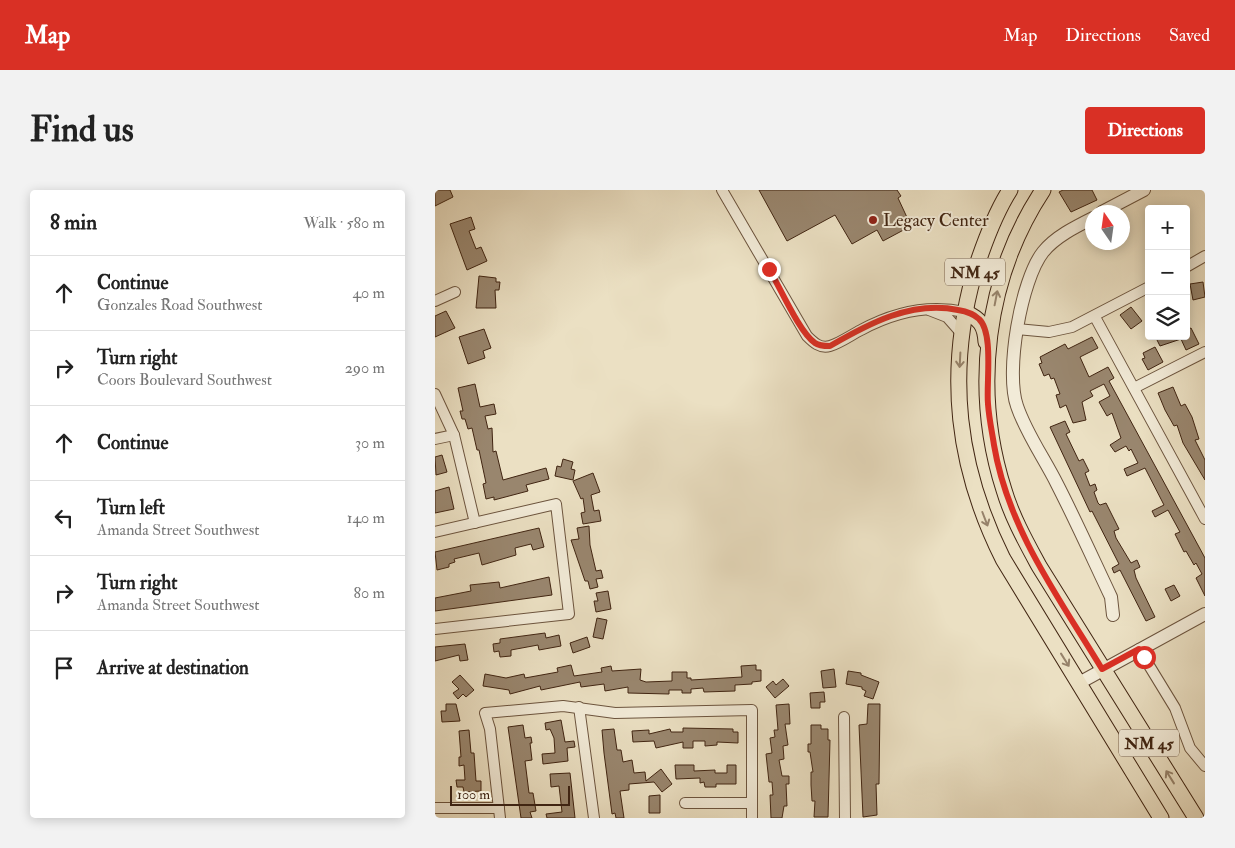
<!DOCTYPE html>
<meta charset="utf-8">
<style>
:root{--surface:#fff;--page:#f2f2f2;--text:#222;--muted:#767676;--line:#e0e0e0;--accent:#d93025}
body{margin:0;font-family:"IM FELL Double Pica",serif;background:var(--page);color:var(--text)}
.controls{position:absolute;right:15px;top:15px;display:grid;overflow:hidden;border-radius:5px;box-shadow:0 2px 12px #0003}
.controls button{width:45px;height:45px;display:grid;place-items:center;padding:0;border:0;border-bottom:1px solid var(--line);background:var(--surface);color:var(--text);font:25px sans-serif}
.compass{position:absolute;left:650px;top:15px;width:45px;height:45px;border-radius:50%;background:var(--surface);box-shadow:0 2px 12px #0003;rotate:347deg}
.scale{position:absolute;left:15px;bottom:12px;width:120px;box-sizing:border-box;padding-left:5px;border:2px solid #412512;border-top:0;font-size:14px;line-height:18px;white-space:nowrap;color:#412512;-webkit-text-stroke:4px #f2ebd8;paint-order:stroke}
.stop{position:absolute;width:15px;height:15px;margin:-11px;border:4px solid #d93025;border-radius:50%;background:#fff}
.stop.end{background:#d93025;border-color:#fff;box-shadow:0 1px 5px #0008}
.list{margin:0;padding:0;list-style:none}
h2{display:flex;justify-content:space-between;align-items:center;height:65px;margin:0;padding:0 20px;font-size:21px}
h2 small{font-size:16px;font-weight:400;color:var(--muted)}
.list li{display:grid;grid-template-columns:32px 1fr auto;gap:15px;align-items:center;box-sizing:border-box;height:75px;padding:0 20px;border-top:1px solid var(--line)}
.list b{display:block;font-size:19px;white-space:nowrap}
.list p{margin:0;font-size:16px;white-space:nowrap;color:var(--muted)}
.list em{font-size:16px;font-style:normal;color:var(--muted)}
.icon{flex:none;width:28px;height:28px;fill:none;stroke:currentColor;stroke-width:2;stroke-linecap:round;stroke-linejoin:round}
.map{position:relative;flex:none;width:770px;height:628px;overflow:hidden;border-radius:5px}
header{display:flex;align-items:center;gap:30px;box-sizing:border-box;height:70px;padding:0 25px;background:var(--accent);color:#fff}
header strong{font-size:24px}
nav{display:flex;gap:28px;margin-inline-start:auto;font-size:18px}
.intro{display:flex;align-items:center;justify-content:space-between;box-sizing:border-box;height:120px;padding:0 30px}
h1{margin:0;font-size:35px}
.button{padding:12px 22px;border-radius:5px;background:var(--accent);color:#fff;font-size:18px;font-weight:700}
main{display:flex;gap:30px;padding:0 30px}
aside{flex:1;background:var(--surface);border-radius:5px;box-shadow:0 2px 12px #0003}
.map>svg:first-child{display:block}
.building{fill:#99866e;stroke:#412512}
.lines{fill:none;stroke-linecap:round;stroke-linejoin:round}
.minor-casing{stroke:#6c543e;stroke-width:12}
.tertiary-casing{stroke:#6c543e;stroke-width:14}
.primary-casing{stroke:#412512;stroke-width:17}
.minor{stroke:#f2ebd8;stroke-width:10}
.tertiary{stroke:#f2ebd8;stroke-width:12}
.primary{stroke:#ebe0c3;stroke-width:15}
.oneway{stroke:#96826a}
.route{stroke:#d93025;stroke-width:6}
.poi-dot{fill:#8f2418;stroke:#f2ebd8;stroke-width:2}
.labels{text-anchor:middle;stroke-width:4;stroke-linejoin:round;paint-order:stroke}
.shield{fill:#f2ebd8;stroke:#76604d;stroke-width:1}
.shield-label{font-size:16px;font-weight:bold;fill:#412512}
.poi-label{font-size:18px;fill:#412512;stroke:#f2ebd8;text-anchor:start}
</style>
<header>
<strong>Map</strong>
<nav><a>Map</a><a>Directions</a><a>Saved</a></nav>
</header>
<div class="intro"><h1>Find us</h1><a class="button">Directions</a></div>
<main>
<aside>
<h2>8 min<small>Walk · 580 m</small></h2>
<ul class="list">
<li><svg class="icon" aria-label="ahead" viewBox="0 0 24 24"><path d="M12 20V5M6 11l6-6 6 6"/></svg><div><b>Continue</b><p>Gonzales Road Southwest</p></div><em>40 m</em></li>
<li><svg class="icon" aria-label="right" viewBox="0 0 24 24"><path d="M7 20v-9h11M14 6l5 5-5 5"/></svg><div><b>Turn right</b><p>Coors Boulevard Southwest</p></div><em>290 m</em></li>
<li><svg class="icon" aria-label="ahead" viewBox="0 0 24 24"><path d="M12 20V5M6 11l6-6 6 6"/></svg><div><b>Continue</b></div><em>30 m</em></li>
<li><svg class="icon" aria-label="left" viewBox="0 0 24 24"><path d="M17 20v-9H6M10 6l-5 5 5 5"/></svg><div><b>Turn left</b><p>Amanda Street Southwest</p></div><em>140 m</em></li>
<li><svg class="icon" aria-label="right" viewBox="0 0 24 24"><path d="M7 20v-9h11M14 6l5 5-5 5"/></svg><div><b>Turn right</b><p>Amanda Street Southwest</p></div><em>80 m</em></li>
<li><svg class="icon" aria-label="arrive" viewBox="0 0 24 24"><path d="M6 21V4h12l-3 4 3 4H6"/></svg><div><b>Arrive at destination</b></div></li>
</ul>
</aside>
<div class="map">
<svg width="770" height="628" viewBox="0 0 770 628">
<rect width="100%" height="100%" fill="#ebe0c3"/>
<filter id="stains"><feTurbulence type="fractalNoise" baseFrequency=".004" numOctaves="4"/><feColorMatrix values="0 0 0 0 .2 0 0 0 0 .09 0 0 0 0 .02 0 0 0 .5 -.17"/></filter>
<radialGradient id="worn" r=".72"><stop offset=".6" stop-color="#630" stop-opacity="0"/><stop offset="1" stop-color="#630" stop-opacity=".3"/></radialGradient>
<g class="building">
<path d="M0,0H15L18,7L0,16Z"/>
<path d="M324,0H462L466,6L463,8L476,36L448,51L442,40L417,54L400,25L352,51Z"/>
<path d="M628,0H657L662,10L636,22L624,2Z"/>
<path d="M36,27L40,39L34,41L41,59L46,57L52,71L32,80L15,34Z"/>
<path d="M44,86L61,88V92H65L64,100H60L61,118H41Z"/>
<path d="M768,92L770,107L758,110L755,94Z"/>
<path d="M696,117L707,131L696,139L685,125Z"/>
<path d="M11,121L20,138L0,147V126Z"/>
<path d="M756,138L764,154L751,160L746,149L725,156L720,146H751V140Z"/>
<path d="M49,139L56,158L48,161L50,168L33,174L24,147Z"/>
<path d="M657,147L663,158L645,167L654,187L673,177L679,188L674,191L770,368V406L761,388L767,384L761,373L759,375L751,361L749,362L740,344L745,342L733,320L720,327L717,321L729,315L710,278L692,286L689,279L703,273L696,259L694,261L691,256L680,262L675,255L686,248L677,223L672,226L664,212L675,206L669,194L655,201L658,206L647,212L651,230L638,233L631,215L625,218L621,205L625,204L619,188L616,189L614,184L609,186L604,174L607,173L605,167L630,154L633,159Z"/>
<path d="M720,157L728,172L713,180L707,169L710,168L708,163Z"/>
<path d="M40,194L45,217L59,214L61,224L50,226L53,239L57,238L58,262L61,261L68,290L111,278L114,289L91,295L93,301L59,310V307L51,309L48,294L51,293L44,260H42L37,238L33,239L30,229H27L25,221H28L23,198Z"/>
<path d="M738,197L746,216L750,214L757,227L764,249L760,250L770,270V290L748,253L742,235L739,236L730,220L723,203Z"/>
<path d="M630,231L635,242L631,244L644,271L648,269L654,281L650,283L655,296L660,294L662,300L659,302L663,313L665,315L671,313L684,339L679,341L681,348L696,373L702,370L705,377L699,380L701,388L720,427L711,431L685,380L679,383L677,378L684,374L657,321L655,322L615,237Z"/>
<path d="M7,265L12,282L1,285L0,267Z"/>
<path d="M128,269L138,272L136,279L140,280L138,290L120,286L122,276L126,277Z"/>
<path d="M158,283L165,302L156,305L159,321L164,320L166,331L148,334L146,323L150,322L148,308L146,309L138,291Z"/>
<path d="M14,297L19,319L0,323V301Z"/>
<path d="M154,336L155,355L161,381L166,380L168,388L161,389L163,397L155,399L153,391H150L136,350L144,349L142,338Z"/>
<path d="M104,338L109,357L98,360L96,354L80,358L81,365L47,375L44,363L19,369L20,372L14,374V377L2,380L0,362Z"/>
<path d="M114,387L117,405L0,421V408L36,401L35,395L64,392L65,398Z"/>
<path d="M739,395L745,406L736,411L730,399Z"/>
<path d="M173,401L176,419L161,422L159,411H163L161,403Z"/>
<path d="M162,428L172,430L168,449L158,447Z"/>
<path d="M110,443L111,448L124,445L126,456L104,460L103,455L76,460V466L65,467L64,461L59,462L58,454L65,453V449Z"/>
<path d="M152,447L155,457L138,463L135,453Z"/>
<path d="M30,454L33,470L25,471L24,465L0,471V457Z"/>
<path d="M136,475L139,486L167,482L166,478L176,476L177,481L206,479L205,490L211,492L237,491V482H252V488H256V490L307,487L306,476L321,475V480H326V491L317,492V494L300,495V501L269,502L268,498L256,499V503H247V500H234V504L193,503V497L170,501L169,494L146,497L145,492L106,500L105,496L75,504L74,500L48,496L50,484L71,488L89,484L90,488L123,482L122,478Z"/>
<path d="M399,479L401,497L388,498L386,481Z"/>
<path d="M413,481L426,483V485L444,492L438,509L429,506L431,501L427,499V497L411,494Z"/>
<path d="M25,485L39,500L31,507L28,504L23,509L18,503L24,499L17,492Z"/>
<path d="M348,489L354,496L340,508L331,497L338,491L341,495Z"/>
<path d="M389,502L390,512H385V518H376L375,503Z"/>
<path d="M11,514H21L25,531L7,532L6,521H11Z"/>
<path d="M354,514L355,534H350L353,555L348,556L349,569L344,570L347,586H354V594H351L352,616H349L347,628H336L335,605H338L337,592H334L331,564L337,563L335,548L340,547L339,540H343L341,515Z"/>
<path d="M433,514H445L444,594H441L442,625L428,627L424,535L432,534Z"/>
<path d="M126,530L130,552L139,551L140,557L132,558L133,571L108,574L107,564L120,563L119,548L115,539L111,540L110,533Z"/>
<path d="M88,535L90,548L96,547L97,553H95L97,570L90,571L94,603H98L101,621L95,622L97,628H86L73,537Z"/>
<path d="M376,535H386V539H393V550H395L393,627H379L380,611H377L376,595V582H378L375,562H373V554H376Z"/>
<path d="M248,538L298,539V542H303V553L282,552V555L270,556V551H258V558H248V552L221,558L219,551L198,552L197,541L214,540V544L235,539L236,542H248Z"/>
<path d="M179,539L182,560H186L188,572L197,570L199,583L210,582L211,591L226,579L237,594L227,602L219,592L194,594V600L185,601L189,628H181L180,623L177,624L169,563L167,540Z"/>
<path d="M34,540L36,563H39L41,591H46V601L29,602L28,597H22L21,590H30L29,575L24,576V567H26L24,541Z"/>
<path d="M240,575H259V581L280,580V583H292V575H301V594H281V597H270L269,592L265,593V588L241,589Z"/>
<path d="M135,583L140,628H112L111,624L127,622L124,596L116,597L115,584Z"/>
<path d="M225,605V623H214V606Z"/>
</g>
<g class="lines">
<defs>
<g id="minor">
<path d="M287,0L372,146C378,152 385,159 395,156C405,153 416,145 426,140C459,122 493,114 530,122"/>
<path d="M751,77L770,66"/>
<path d="M0,111L20,102"/>
<path d="M494,120L512,127L527,144"/>
<path d="M660,127L770,329"/>
<path d="M582,139L614,142L637,137L714,97"/>
<path d="M699,198L770,162"/>
<path d="M0,204L19,245L40,333"/>
<path d="M0,249L19,245"/>
<path d="M0,342L121,314L134,424L0,439"/>
<path d="M704,459L740,518L755,558L770,576"/>
<path d="M144,517L159,628"/>
<path d="M409,527L410,628"/>
<path d="M250,613H316"/>
<path d="M0,618H64"/>
<path d="M65,628L55,539L50,523L128,516L180,523L317,520V628"/>
</g>
<g id="tertiary">
<path d="M667,22L709,0"/>
<path d="M658,28C640,37 620,47 608,62C586,90 570,182 582,216C591,243 609,268 622,294C641,331 658,369 676,407L678,425"/>
<path d="M644,493L770,424"/>
</g>
<g id="primary">
<path d="M575,0C559,25 548,56 539,84C511,184 522,277 568,369L726,628"/>
<path d="M608,0C550,88 537,200 569,300C577,327 591,352 604,376L761,628"/>
<path d="M530,122C545,129 550,135 551,152"/>
</g>
</defs>
<use href="#minor" class="minor-casing"/>
<use href="#tertiary" class="tertiary-casing"/>
<use href="#primary" class="primary-casing"/>
<use href="#minor" class="minor"/>
<use href="#tertiary" class="tertiary"/>
<use href="#primary" class="primary"/>
</g>
<defs><path id="oneway-shaft" d="M-6 0H5M1.5-3L5.5 0L1.5 3" fill="none" stroke-width="1.6" stroke-linecap="round" stroke-linejoin="round" transform="scale(1.25)"/></defs>
<g class="oneway">
<use href="#oneway-shaft" transform="translate(561 108) rotate(-79)"/>
<use href="#oneway-shaft" transform="translate(525 170) rotate(93)"/>
<use href="#oneway-shaft" transform="translate(550 329) rotate(69)"/>
<use href="#oneway-shaft" transform="translate(630 470) rotate(58)"/>
<use href="#oneway-shaft" transform="translate(735 587) rotate(-122)"/>
</g>
<g class="lines">
<path class="route" d="M334,79C345,97 364,142 380,153C384,156 389,156 395,156C433,134 477,110 523,120C529,121 539,124 544,129C559,143 551,194 553,214C554,228 557,242 559,255C573,339 624,408 667,479L704,459L709,467"/>
</g>
<circle class="poi-dot" cx="438" cy="30" r="5"/>
<g class="labels">
<g class="shield">
<rect x="510" y="68.5" width="60" height="27" rx="4"/>
<rect x="684" y="539.5" width="60" height="27" rx="4"/>
</g>
<g class="shield-label">
<text x="540" y="88">NM 45</text>
<text x="714" y="559">NM 45</text>
</g>
<g class="poi-label">
<text x="448" y="36">Legacy Center</text>
</g>
</g>
<rect width="100%" height="100%" filter="url(#stains)"/>
<rect width="100%" height="100%" fill="url(#worn)"/>
</svg>
<div class="controls">
<button>+</button>
<button>−</button>
<button><svg class="icon" aria-label="layers" viewBox="0 0 24 24"><path d="M12 4l9 5-9 5-9-5zM3 14l9 5 9-5"/></svg></button>
</div>
<svg class="compass" viewBox="-18 -18 36 36"><path d="M0-13l5 13h-10z" fill="#e53935"/><path d="M0 13l5-13h-10z" fill="#767676"/></svg>
<div class="scale">100 m</div>
<div class="stop" style="left:709px;top:467px"></div>
<div class="stop end" style="left:334px;top:79px"></div>
</div>
</main>
